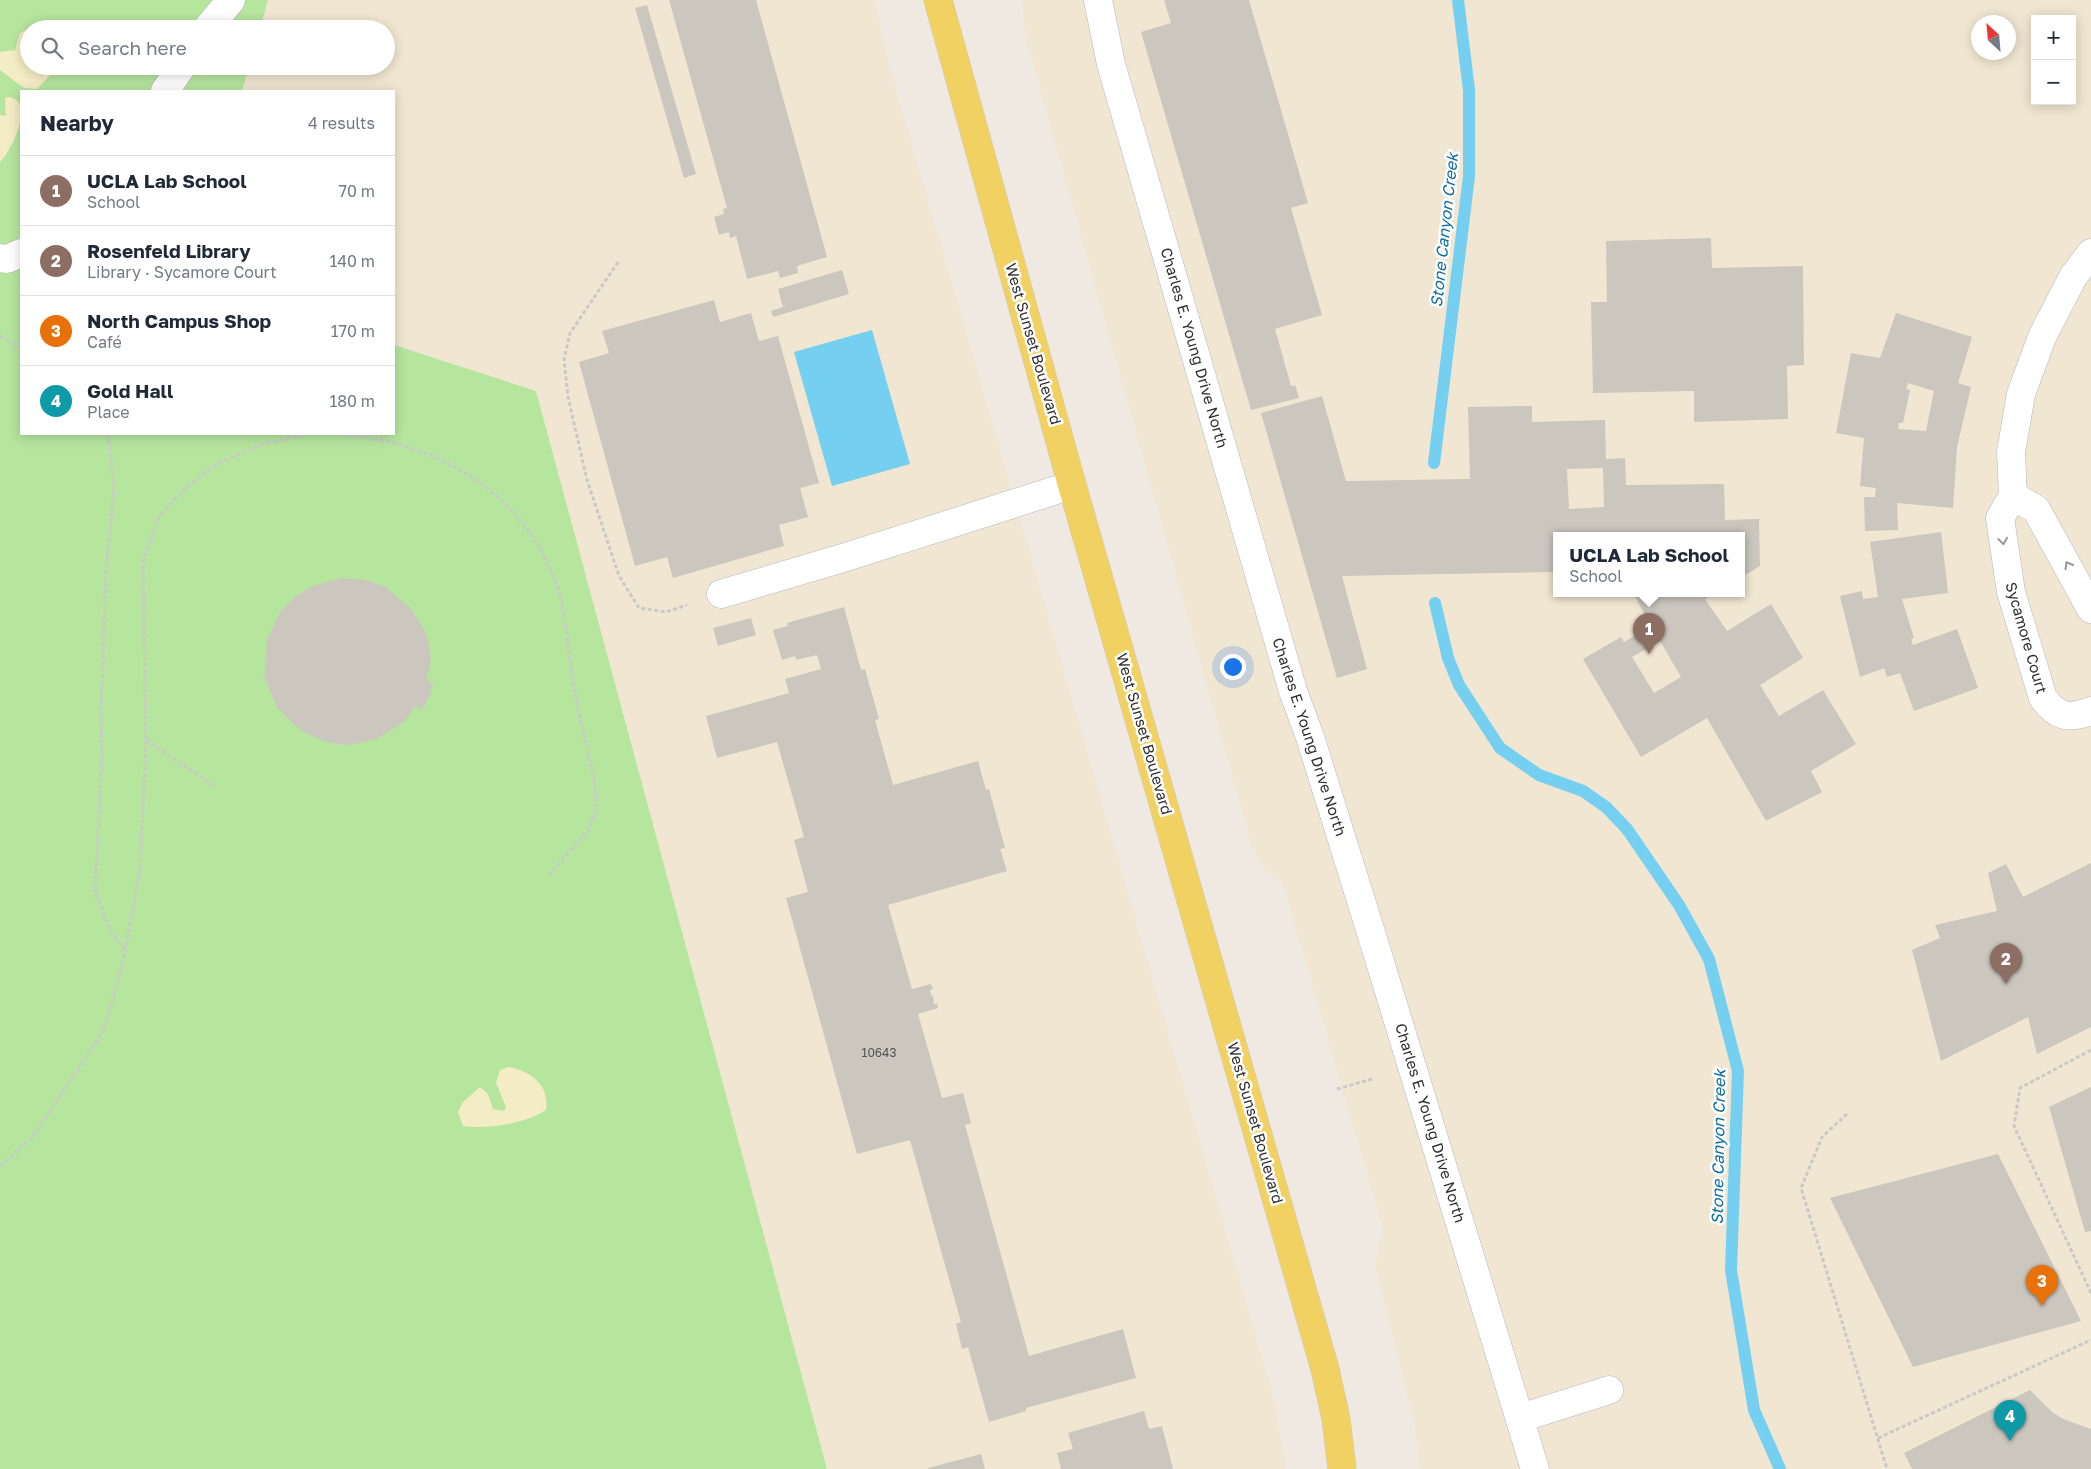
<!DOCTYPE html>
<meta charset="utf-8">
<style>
:root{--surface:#fff;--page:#f6f6f7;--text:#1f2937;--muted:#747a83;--line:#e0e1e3;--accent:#111827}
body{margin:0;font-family:"Golos Text",sans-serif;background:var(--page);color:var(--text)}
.controls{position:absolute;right:15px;top:15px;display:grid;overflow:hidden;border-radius:0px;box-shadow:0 2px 12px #0003}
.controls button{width:45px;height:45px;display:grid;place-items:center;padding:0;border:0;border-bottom:1px solid var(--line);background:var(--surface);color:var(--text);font:25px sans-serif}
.compass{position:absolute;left:1971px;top:15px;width:45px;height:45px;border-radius:50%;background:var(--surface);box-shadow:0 2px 12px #0003;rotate:334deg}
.you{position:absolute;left:1232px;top:666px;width:18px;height:18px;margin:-12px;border:4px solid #fff;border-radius:50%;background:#1a73e8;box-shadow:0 0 0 8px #1a73e833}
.badge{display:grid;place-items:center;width:32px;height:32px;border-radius:50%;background:var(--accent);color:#fff;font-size:16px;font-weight:700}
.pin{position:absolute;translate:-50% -41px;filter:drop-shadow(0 1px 2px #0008)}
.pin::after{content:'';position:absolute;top:26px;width:18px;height:15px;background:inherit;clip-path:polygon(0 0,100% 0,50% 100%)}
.popup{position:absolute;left:1553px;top:532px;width:192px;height:65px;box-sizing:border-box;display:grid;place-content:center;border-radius:0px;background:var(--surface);filter:drop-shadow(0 1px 4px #0005);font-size:16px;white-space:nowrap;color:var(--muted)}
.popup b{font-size:19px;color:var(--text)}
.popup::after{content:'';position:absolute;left:50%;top:100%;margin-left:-10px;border:10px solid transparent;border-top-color:var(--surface)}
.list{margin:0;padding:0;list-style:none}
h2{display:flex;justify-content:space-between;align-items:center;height:65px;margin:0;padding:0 20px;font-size:21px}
h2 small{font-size:16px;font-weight:400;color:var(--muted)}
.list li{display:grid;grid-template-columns:32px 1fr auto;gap:15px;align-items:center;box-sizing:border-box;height:70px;padding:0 20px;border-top:1px solid var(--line)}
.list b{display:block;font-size:19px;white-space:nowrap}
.list p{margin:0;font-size:16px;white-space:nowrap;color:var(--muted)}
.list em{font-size:16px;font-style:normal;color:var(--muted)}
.icon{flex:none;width:28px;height:28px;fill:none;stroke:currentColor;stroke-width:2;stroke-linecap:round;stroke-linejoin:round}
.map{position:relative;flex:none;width:2091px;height:1469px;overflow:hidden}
.search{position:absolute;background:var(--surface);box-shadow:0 2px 12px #0003;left:20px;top:20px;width:375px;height:55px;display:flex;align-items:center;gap:12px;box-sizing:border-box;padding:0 18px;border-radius:28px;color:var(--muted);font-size:19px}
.panel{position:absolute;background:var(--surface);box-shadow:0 2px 12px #0003;left:20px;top:90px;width:375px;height:345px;border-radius:0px}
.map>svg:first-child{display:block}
.education{fill:#f0e6d1;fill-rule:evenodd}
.green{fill:#b6e59e}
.sand{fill:#f3ecc5}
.water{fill:#75cff0}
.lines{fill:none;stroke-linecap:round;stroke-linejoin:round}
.stream{stroke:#75cff0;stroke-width:12}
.building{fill:#cbc7bf;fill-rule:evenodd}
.minor-casing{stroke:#b4b7c1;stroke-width:29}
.major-casing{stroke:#c9c9c9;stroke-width:29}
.path{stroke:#c9c9c9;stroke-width:3;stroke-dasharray:4 2.5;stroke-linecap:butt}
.minor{stroke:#fff;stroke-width:28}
.major{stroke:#f2d163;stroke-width:28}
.oneway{stroke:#969696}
.labels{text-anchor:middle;stroke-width:5;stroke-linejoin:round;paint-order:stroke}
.number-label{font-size:12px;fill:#555452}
.street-label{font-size:15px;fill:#2e2e2e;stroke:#fff}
.water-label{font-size:16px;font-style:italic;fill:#0d6fa3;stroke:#fff}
</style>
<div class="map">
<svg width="2091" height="1469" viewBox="0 0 2091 1469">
<rect width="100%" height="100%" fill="#efe9e1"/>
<g class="education">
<path d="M268,0H874L890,68L1274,1399L1286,1469H827L536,391L394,345V91H242L249,66H386V29H260Z"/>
<path d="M1022,0H2091V1469H1420L1414,1422L1375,1265L1383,1228L1283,884L1266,870L1252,847L1025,35ZM2035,19H2072V101H2035ZM1978,22H2008V52H1978ZM1556,535H1742V593H1556Z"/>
</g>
<path class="green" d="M0,0H268L260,29H29V66H249L242,91H21V434H394V345L536,391L827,1469H0Z"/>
<g class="sand">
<path d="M30,28L32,29H29V66H59L37,89L24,88L0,70V52L15,50L20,33Z"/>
<path d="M7,97C37,98 12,151 0,162V115L6,116L5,99Z"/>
<path d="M509,1067C531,1071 550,1086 546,1110C527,1123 486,1130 463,1126L458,1112L463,1102L480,1087L488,1094L493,1109L504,1111L506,1107L496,1083L500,1070Z"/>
</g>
<path class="water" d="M872,330L910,464L832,486L794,352Z"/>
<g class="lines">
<g class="stream">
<path d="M1434,463L1469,176V90L1458,0"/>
<path d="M1435,603L1448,658L1459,685L1500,748L1539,775L1583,791L1606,807L1627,829L1679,905L1709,959L1738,1071L1731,1270L1754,1410L1780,1469"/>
</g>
</g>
<g class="building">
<path d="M669,0H756L827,257L797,266L798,273L780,278L778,271L747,279L736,236L730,238L729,232L719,235L714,217L724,214L723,209L727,208Z"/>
<path d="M1164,0H1249L1308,203L1291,208L1322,315L1275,329L1291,386L1295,385L1299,398L1251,410L1141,32L1171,23Z"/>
<path d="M647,5L696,174L684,178L635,8Z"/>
<path d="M1711,238L1712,268L1803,266L1804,365L1787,366L1788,419L1694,422V391L1593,393L1591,302H1607L1606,241Z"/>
<path d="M842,270L849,294L773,317L771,311L783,307L778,289Z"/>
<path d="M714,300L720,322L751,313L759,341L778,336L819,483L800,488L808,517L779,525L784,546L673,578L667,557L635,566L579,362L609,353L602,331Z"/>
<path d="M1896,313L1972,337L1958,383L1971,387L1957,447L1953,508L1897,503L1898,530L1865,531L1864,497H1875L1876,488L1860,486L1864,438L1836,433L1851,353L1880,358ZM1908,383L1934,391L1926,431L1898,429L1899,423H1903L1910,390L1906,389Z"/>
<path d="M1322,396L1346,481L1470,479L1468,407L1532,406V422L1605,420L1606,459L1625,458L1626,485L1724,484L1725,520L1759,519L1760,566L1742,577V535H1556V572L1342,576L1367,669L1337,678L1261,413ZM1603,468L1604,507L1569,509L1567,469Z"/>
<path d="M1941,532L1948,593L1902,599L1914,638L1911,639L1913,645L1957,629L1978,688L1914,711L1900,673L1887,677L1884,668L1860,677L1840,596L1862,591L1863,599L1878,597L1870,542Z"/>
<path d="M342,578L366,580L386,587L411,609L424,629L429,644L431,660L427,680L433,683L430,695L422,710L416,706L404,722L376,739L348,745L326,742L305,733L295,726L276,706L263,673L265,672L267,640L280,612L296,596L313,586Z"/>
<path d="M1633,593H1715L1705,599L1727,631L1771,604L1803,658L1760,685L1779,716L1823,690L1856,744L1811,771L1822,792L1766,821L1707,718L1641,757L1583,659L1621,637L1624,642L1651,626ZM1660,641L1681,677L1654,693L1632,657Z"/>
<path d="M844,607L861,670L865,669L879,719L875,720L893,785L978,761L986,790L989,789L1005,848L1000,849L1007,871L888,905L912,989L931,984L933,989L930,990L931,996L933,995L934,1005L937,1003L938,1008L918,1014L942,1098L963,1093L971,1123L965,1125L1029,1356L1123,1329L1136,1378L1026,1408V1411L989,1422L968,1347L962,1349L956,1324L961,1322L910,1140L857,1154L786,898L808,892L794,840L804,837L777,742L717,758L706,716L789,693L785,679L821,669L817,655L796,660L795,656L782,660L773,630L788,626L787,623Z"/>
<path d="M751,618L756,635L718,646L713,628Z"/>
<path d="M2091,863V1027L2037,1054L2028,1017L1941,1061L1912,950L1940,938L1935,925L1997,911L1988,873L2006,864L2023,897Z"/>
<path d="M2091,1087V1231L2085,1232L2049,1107Z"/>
<path d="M1998,1154L2081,1321L1913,1367L1830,1198Z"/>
<path d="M2030,1390L2052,1412L2063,1419L2091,1429V1469H1912L1904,1453Z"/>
<path d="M1144,1411L1149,1429L1162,1426L1173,1469H1061L1057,1453L1073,1449L1068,1433Z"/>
<path d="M981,1454L985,1469H928V1468Z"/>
</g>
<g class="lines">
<defs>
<g id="minor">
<path d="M1098,0L1111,64L1293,691L1310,737L1373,939L1535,1469"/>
<path d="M207,29L231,0"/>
<path d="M165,91L182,66"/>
<path d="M2091,253L2073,277L2042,337L2021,394L2011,452L2013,496L2000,518L2011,592L2043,698C2058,718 2068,719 2091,711"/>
<path d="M0,258L7,259L21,253"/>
<path d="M2013,496L2036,509L2091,609"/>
<path d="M721,594L843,558L1072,485"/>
<path d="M1521,1418L1609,1390"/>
</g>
<path id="major" d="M938,0L1072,485L1325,1369L1336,1419L1342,1469"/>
</defs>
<use href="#minor" class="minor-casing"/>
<use href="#major" class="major-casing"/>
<g class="path">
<path d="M618,262L570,333L564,359L568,397L587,480L619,576L639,608L666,612L687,605"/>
<path d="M0,336L21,348"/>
<path d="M108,434L114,490L106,570L101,713L102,758L95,892L110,930L125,950"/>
<path d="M328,434C426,437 519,485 555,581C566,609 567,643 572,674C578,711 587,748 595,785L596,809L589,829L548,876"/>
<path d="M146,740L216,787"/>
<path d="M2091,1050L2020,1088L2014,1126L2091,1293"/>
<path d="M1337,1089L1372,1079"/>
<path d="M1847,1114L1822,1137L1801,1188L1887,1469"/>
<path d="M0,1166L32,1138L103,1032L122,967L140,870L146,746L143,560L160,515L185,489L215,465L260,445L309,434"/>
<path d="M1878,1438L2091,1340"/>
</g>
<use href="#minor" class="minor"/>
<use href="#major" class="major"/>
</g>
<defs><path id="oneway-chevron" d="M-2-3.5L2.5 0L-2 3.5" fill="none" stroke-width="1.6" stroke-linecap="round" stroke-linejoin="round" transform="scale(1.25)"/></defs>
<g class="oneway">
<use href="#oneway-chevron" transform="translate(2003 541) rotate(82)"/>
<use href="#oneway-chevron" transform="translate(2068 565) rotate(-120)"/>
</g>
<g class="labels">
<g class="number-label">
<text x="879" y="1057">10643</text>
</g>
<g class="street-label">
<text transform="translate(1033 344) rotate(74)" y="5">West Sunset Boulevard</text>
<text transform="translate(1194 348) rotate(74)" y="5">Charles E. Young Drive North</text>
<text transform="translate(2026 638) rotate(74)" y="5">Sycamore Court</text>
<text transform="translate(1144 734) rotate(74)" y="5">West Sunset Boulevard</text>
<text transform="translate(1309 737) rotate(72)" y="5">Charles E. Young Drive North</text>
<text transform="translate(1255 1123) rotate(74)" y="5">West Sunset Boulevard</text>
<text transform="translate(1430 1123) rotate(73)" y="5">Charles E. Young Drive North</text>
</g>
<g class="water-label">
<text transform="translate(1444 230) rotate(-84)" y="6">Stone Canyon Creek</text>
<text transform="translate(1718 1147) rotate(-89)" y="6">Stone Canyon Creek</text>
</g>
</g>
</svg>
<div class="controls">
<button>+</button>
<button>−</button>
</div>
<svg class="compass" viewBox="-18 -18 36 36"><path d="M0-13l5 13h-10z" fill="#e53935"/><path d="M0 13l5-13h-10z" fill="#747a83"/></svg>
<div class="you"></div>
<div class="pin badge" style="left:1649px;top:654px;background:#8d6e63">1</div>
<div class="popup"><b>UCLA Lab School</b>School</div>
<div class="pin badge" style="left:2006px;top:984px;background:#8d6e63">2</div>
<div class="pin badge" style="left:2042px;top:1306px;background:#e8710a">3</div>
<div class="pin badge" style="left:2010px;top:1441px;background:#0f9aa8">4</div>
<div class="search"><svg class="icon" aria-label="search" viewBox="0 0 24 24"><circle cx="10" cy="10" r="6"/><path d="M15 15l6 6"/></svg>Search here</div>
<section class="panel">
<h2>Nearby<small>4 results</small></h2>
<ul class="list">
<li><span class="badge" style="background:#8d6e63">1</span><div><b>UCLA Lab School</b><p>School</p></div><em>70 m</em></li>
<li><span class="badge" style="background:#8d6e63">2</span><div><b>Rosenfeld Library</b><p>Library · Sycamore Court</p></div><em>140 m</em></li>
<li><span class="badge" style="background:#e8710a">3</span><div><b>North Campus Shop</b><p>Café</p></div><em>170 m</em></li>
<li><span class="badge" style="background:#0f9aa8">4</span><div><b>Gold Hall</b><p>Place</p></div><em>180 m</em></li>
</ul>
</section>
</div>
